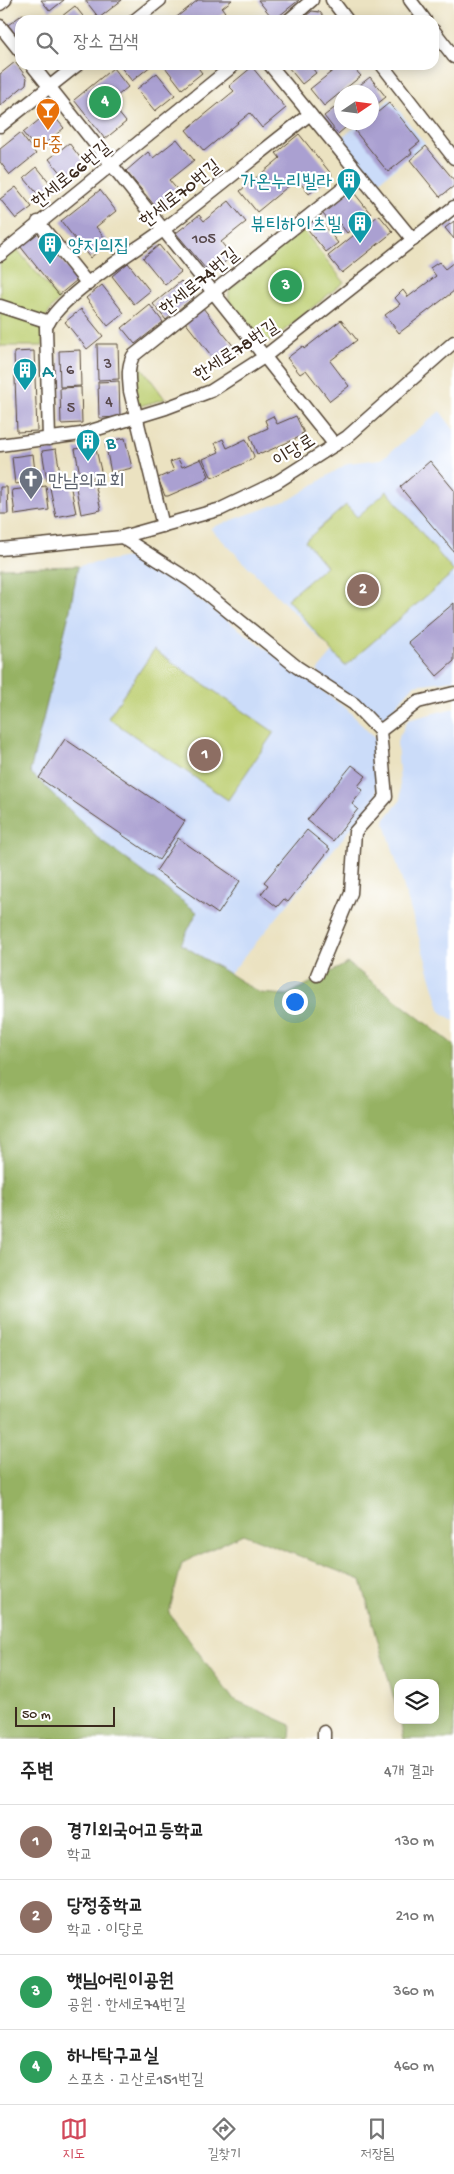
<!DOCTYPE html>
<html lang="ko">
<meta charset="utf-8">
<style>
:root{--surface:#fff;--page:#f6f6f6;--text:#222;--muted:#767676;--line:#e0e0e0;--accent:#d1495b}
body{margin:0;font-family:"Gochi Hand","Poor Story",sans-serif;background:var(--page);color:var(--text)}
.controls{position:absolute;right:15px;bottom:15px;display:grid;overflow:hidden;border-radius:10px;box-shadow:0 2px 12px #0003}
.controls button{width:45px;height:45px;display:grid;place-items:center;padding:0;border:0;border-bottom:1px solid var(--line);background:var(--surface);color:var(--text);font:25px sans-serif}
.compass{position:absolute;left:334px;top:85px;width:45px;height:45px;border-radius:50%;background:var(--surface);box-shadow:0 2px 12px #0003;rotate:77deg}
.scale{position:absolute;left:15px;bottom:12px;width:100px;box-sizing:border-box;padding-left:5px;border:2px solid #3b2a1e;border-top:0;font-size:14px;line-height:18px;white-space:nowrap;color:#3b2a1e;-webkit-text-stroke:4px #fff;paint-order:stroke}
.you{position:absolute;left:294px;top:1001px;width:18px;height:18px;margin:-12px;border:4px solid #fff;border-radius:50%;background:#1a73e8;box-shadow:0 0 0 8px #1a73e833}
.badge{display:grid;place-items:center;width:32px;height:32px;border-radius:50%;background:var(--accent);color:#fff;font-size:16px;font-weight:700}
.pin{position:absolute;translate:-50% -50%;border:2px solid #fff;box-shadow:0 1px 5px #0006}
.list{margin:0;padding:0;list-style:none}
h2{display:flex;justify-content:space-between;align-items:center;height:65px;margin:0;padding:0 20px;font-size:21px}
h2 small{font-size:16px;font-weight:400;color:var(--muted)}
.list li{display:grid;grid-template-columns:32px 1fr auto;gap:15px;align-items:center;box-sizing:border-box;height:75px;padding:0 20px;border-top:1px solid var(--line)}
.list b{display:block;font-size:19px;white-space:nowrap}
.list p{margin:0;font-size:16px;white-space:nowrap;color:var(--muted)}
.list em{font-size:16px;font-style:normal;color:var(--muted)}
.icon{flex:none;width:28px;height:28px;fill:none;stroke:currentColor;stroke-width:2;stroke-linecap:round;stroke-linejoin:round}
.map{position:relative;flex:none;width:454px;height:1739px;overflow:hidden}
.search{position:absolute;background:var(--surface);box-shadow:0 2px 12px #0003;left:15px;right:15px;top:15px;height:55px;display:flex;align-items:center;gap:12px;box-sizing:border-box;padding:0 18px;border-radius:15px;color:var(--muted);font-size:19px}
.sheet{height:365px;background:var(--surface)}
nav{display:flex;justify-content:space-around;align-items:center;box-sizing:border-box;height:70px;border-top:1px solid var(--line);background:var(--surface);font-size:14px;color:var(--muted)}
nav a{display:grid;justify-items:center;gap:2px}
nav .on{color:var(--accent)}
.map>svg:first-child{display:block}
.built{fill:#cbdcf9}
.green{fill:#bdcf72;stroke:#7c7c48}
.forest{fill:#96b264;stroke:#686e41}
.building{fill:#aaa0d1}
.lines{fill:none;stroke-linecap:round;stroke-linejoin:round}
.minor-casing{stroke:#554636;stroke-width:15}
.minor{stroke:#fff;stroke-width:12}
.labels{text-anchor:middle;stroke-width:4.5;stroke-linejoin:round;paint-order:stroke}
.number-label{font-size:16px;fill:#57484b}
.food-label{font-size:19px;fill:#c56008;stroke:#fff}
.street-label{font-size:19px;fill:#3b2a1e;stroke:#fff}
.culture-label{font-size:19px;fill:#0d838f;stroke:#fff;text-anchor:start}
.worship-label{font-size:19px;fill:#5b616d;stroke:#fff;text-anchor:start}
</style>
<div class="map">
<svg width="454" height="1739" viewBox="0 0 454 1739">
<rect width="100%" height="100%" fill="#fff"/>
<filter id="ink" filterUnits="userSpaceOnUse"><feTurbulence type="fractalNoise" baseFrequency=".02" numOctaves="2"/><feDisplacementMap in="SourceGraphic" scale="10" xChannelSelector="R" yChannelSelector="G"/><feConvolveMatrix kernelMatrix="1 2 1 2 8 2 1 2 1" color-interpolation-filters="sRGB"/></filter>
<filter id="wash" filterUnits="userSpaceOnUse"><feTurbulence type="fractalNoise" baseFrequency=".0096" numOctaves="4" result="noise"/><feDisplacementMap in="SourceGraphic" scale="20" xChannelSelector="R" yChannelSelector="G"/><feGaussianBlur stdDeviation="1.12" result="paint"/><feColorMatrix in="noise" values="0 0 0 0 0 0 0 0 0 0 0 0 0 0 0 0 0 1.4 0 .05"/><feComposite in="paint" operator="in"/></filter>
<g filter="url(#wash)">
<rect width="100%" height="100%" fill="#ebe2c1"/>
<g class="built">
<path d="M390,99L425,144L377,183L341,138L361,123L372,122V114Z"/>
<path d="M440,411L454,430V680L414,685L381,722L317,671L333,652L210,528L291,499L348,463L382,459Z"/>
<path d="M139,555L347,709L375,739L377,797L230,974L181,944L102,841L30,772L70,610L78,566Z"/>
<path d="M454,708V1021L441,1012L384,820L401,800L397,741L408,720Z"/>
</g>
<g class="green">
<path d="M303,230L344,282L271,341L259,339L229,301V290Z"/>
<path d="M16,248L59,300C43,316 44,324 43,346H0V261Z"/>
<path d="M138,362L165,399L136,407L133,369Z"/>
<path d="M387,491L454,572L345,666L287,599L326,566L305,541L346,505L357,517Z"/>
<path d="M154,650L274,732L228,800L108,718Z"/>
</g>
<path class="forest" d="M78,566L70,610L30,772L102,841L197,912L181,944L260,993L287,995L348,963L454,1045V1739H404L400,1720H435V1683H398V1713L361,1580L243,1534L182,1563L169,1613L233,1699L291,1725L290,1739H0V568Z"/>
<g id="blocks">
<g class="building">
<path d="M41,0H64L50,11Z"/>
<path d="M85,0H122L99,18Z"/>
<path d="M198,0H232L222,8L225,12L215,20H173Z"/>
<path d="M258,0H299L274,20Z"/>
<path d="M75,6L86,20H57Z"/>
<path d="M312,11L320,12L326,20H301Z"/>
<path d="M23,14L27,20H20V40L8,25Z"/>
<path d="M15,62L27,78L26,84L0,106V74Z"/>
<path d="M119,65H152L132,81Z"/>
<path d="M167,65H196L202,73L182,89L165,67Z"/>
<path d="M291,65H310L316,73L302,84L288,67Z"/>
<path d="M340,65H351L361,76L324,106L310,89Z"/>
<path d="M252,67L286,108L262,128L250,113L204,151L186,130L234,91L229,86Z"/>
<path d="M113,68L128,87L110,102L126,122L105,139L74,100Z"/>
<path d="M157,73L175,95L155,111L137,89Z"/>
<path d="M370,77L386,97L372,108V92H351Z"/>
<path d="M342,102V122H352L338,134L324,116Z"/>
<path d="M389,103L420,142L410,150L412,153L388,172L355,131L365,122H372V117Z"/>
<path d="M45,115H53L64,128L37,150L23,133Z"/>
<path d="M20,133L36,154L10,175L0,162V149Z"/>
<path d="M299,134L332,175L309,194L297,179L257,212L240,191L280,158L276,153Z"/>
<path d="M177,139L194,160L169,180L181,194L159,211L126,171L148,152L153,158Z"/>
<path d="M69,143L85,164L66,180L49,159Z"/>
<path d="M426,146L454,180V186L440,197L410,160Z"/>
<path d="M37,167L55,189L42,199L24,178Z"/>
<path d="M16,187L32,207L16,219L0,199Z"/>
<path d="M351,189L371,214L347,233L340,224L335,228L322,213Z"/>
<path d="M100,190L116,211L96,227L109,243L90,258L61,221Z"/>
<path d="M229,201L246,222L221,242L232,256L210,274L176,233L199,215L204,221Z"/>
<path d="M379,215L393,232L342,273L328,256Z"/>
<path d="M317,217L338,243L326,252L305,226Z"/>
<path d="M454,221V239L445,228Z"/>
<path d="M39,232L77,280L59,295L20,246Z"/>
<path d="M159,245L181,272L165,285L143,258Z"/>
<path d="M439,262L445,269L454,262V291L399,333L385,315L400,304L395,298L403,290L408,297L436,276L430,268Z"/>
<path d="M128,263L150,291L134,304L112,276Z"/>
<path d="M181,281L194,297L166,320L153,304Z"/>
<path d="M102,285L124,313L108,326L86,298Z"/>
<path d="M150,305L163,322L135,344L122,328Z"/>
<path d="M203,308L239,353L221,368L185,322Z"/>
<path d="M81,309L103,336L87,349L65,322Z"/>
<path d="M341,320L357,340L330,361L349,386L330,401L306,370L300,374L287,358L303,346L304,349Z"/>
<path d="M97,344H118L119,379L98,380Z"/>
<path d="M80,350L81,386L60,387L59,351Z"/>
<path d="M34,351L37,431L17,432L14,352Z"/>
<path d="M119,381L120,417L99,418L98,382Z"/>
<path d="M81,387L82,423L61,424L60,388Z"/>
<path d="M273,416L277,424L296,416L304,433L301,434L302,436L261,454L260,453L257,454L250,436L268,428L265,420Z"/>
<path d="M125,438L132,468L111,473L105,442Z"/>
<path d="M223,439L227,448L246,439L254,456L253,459L214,477L211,476L203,459L219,452L215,443Z"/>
<path d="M95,445L102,475L81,480L75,449Z"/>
<path d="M56,449L61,478L47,481L42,451Z"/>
<path d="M33,454L36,481L15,484L12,457Z"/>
<path d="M178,459L182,467L201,459L209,476L207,477V479L168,496H165L158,478L174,471L170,462Z"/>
<path d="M430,461L454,490V552L400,487Z"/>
<path d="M94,479L101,510L81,514L75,483Z"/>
<path d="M70,484L76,513L56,517L50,488Z"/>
<path d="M46,486L49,510L15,515L12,490Z"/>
<path d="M0,487H7L8,514H0Z"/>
<path d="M454,603V661L437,676L408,642Z"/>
<path d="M65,739L185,821L159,860L39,778Z"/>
<path d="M352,765L366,776L358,786L363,790L352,804L358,809L333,841L307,820Z"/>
<path d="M307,830L330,849L288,902L284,899L277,907L261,894L268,885L264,882Z"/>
<path d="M178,838L240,881L218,914L156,871Z"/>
</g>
</g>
</g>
<g filter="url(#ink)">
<use href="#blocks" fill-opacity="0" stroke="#554636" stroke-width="1"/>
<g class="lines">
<defs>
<g id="minor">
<path d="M332,0L347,20"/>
<path d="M410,0L425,20"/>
<path d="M0,4L5,0"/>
<path d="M135,20L160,0"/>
<path d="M289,20L312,0"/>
<path d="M0,26L20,51"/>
<path d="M434,31L454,57"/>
<path d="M32,65L335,445"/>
<path d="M270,65L413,240"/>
<path d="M382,65L454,158"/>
<path d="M0,126L77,65"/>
<path d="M38,222L88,284"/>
<path d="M0,255L234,65"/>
<path d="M0,306L49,322"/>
<path d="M49,439L46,327C61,294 132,253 163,230C212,192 261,152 310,114"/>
<path d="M0,445L81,434L166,408L211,391L264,357L454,207"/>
<path d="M163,526L130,391C129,379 127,368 133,356L360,175"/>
<path d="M122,537L191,581L297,667L354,704L380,731"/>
<path d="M0,549L122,537L221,509L277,482L347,437L454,342"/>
<path d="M317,975L351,893L355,832L386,797L380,731L418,702L454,693"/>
<path d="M324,1732V1739"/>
</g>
</defs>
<use href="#minor" class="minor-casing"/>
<use href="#minor" class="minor"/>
</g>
</g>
<defs>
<symbol id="bar-pin" viewBox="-11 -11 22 30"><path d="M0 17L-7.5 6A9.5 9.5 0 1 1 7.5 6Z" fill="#e8710a" stroke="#fff"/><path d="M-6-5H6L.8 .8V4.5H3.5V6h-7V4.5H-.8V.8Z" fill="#fff"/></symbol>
<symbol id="building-pin" viewBox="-11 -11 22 30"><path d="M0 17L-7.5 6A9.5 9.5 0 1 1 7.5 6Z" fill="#0f9aa8" stroke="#fff"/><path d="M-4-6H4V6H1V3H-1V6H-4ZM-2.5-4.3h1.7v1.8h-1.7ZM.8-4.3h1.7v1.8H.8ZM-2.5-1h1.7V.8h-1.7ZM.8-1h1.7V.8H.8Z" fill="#fff"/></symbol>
<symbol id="church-pin" viewBox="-11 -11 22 30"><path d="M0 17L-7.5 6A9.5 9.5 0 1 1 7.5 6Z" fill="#6b7280" stroke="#fff"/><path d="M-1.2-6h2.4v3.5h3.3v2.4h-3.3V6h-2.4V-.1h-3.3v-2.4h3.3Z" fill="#fff"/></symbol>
</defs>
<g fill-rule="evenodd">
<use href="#bar-pin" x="34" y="96" width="28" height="38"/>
<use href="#building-pin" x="335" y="166" width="28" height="38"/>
<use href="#building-pin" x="346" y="209" width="28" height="38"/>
<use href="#building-pin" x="36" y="230" width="28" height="38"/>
<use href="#building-pin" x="11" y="356" width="28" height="38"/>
<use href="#building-pin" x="74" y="427" width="28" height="38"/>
<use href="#church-pin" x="17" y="465" width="28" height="38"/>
</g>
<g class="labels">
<g class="number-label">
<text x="204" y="243">105</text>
<text x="108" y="368">3</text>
<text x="70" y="374">6</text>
<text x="109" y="406">4</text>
<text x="71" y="412">5</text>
</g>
<g class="food-label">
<text x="48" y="150">마중</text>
</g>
<g class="street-label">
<text transform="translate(70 173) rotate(-39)" y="7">한세로66번길</text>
<text transform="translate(179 192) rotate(-38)" y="7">한세로70번길</text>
<text transform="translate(198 280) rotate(-39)" y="7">한세로74번길</text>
<text transform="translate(235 349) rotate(-33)" y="7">한세로78번길</text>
<text transform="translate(293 449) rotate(-32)" y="7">이당로</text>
</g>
<g class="culture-label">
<text x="332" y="187" text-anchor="end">가온누리빌라</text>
<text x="342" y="230" text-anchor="end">뷰티하이츠빌</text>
<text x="68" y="251">양지의집</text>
<text x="42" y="377">A</text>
<text x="106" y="448">B</text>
</g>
<g class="worship-label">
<text x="48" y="486">만남의교회</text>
</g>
</g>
</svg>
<div class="controls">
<button><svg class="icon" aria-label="layers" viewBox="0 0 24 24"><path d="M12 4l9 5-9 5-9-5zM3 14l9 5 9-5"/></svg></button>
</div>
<svg class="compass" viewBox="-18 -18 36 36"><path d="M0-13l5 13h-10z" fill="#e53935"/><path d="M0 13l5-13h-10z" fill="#767676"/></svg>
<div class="scale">50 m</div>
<div class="you"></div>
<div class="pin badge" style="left:205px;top:755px;background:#8d6e63">1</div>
<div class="pin badge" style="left:363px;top:590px;background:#8d6e63">2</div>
<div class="pin badge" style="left:286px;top:286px;background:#2e9e5b">3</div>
<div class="pin badge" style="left:105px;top:102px;background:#2e9e5b">4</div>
<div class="search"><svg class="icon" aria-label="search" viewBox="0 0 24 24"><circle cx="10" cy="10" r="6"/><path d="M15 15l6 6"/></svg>장소 검색</div>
</div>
<section class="sheet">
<h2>주변<small>4개 결과</small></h2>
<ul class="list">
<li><span class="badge" style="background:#8d6e63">1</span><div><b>경기외국어고등학교</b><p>학교</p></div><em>130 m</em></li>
<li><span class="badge" style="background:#8d6e63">2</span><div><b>당정중학교</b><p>학교 · 이당로</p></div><em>210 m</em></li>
<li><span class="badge" style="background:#2e9e5b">3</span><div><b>햇님어린이공원</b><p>공원 · 한세로74번길</p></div><em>360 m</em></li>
<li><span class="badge" style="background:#2e9e5b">4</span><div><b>하나탁구교실</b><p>스포츠 · 고산로151번길</p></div><em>460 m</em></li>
</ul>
</section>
<nav>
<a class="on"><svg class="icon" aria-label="map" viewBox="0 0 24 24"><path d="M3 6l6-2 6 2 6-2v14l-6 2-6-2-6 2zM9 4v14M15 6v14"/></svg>지도</a>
<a><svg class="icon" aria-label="directions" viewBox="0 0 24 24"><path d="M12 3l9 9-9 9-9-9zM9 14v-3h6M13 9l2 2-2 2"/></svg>길찾기</a>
<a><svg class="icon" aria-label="saved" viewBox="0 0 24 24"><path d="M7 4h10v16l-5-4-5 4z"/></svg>저장됨</a>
</nav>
